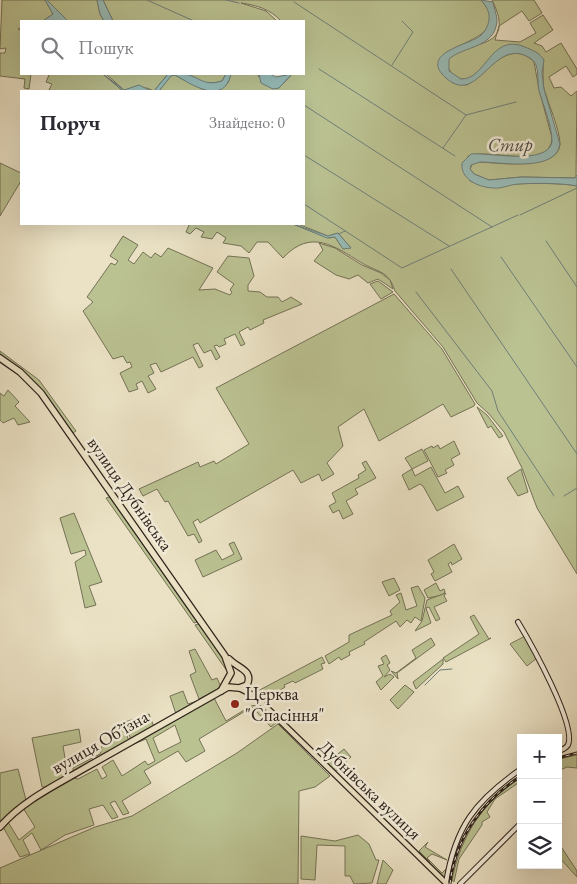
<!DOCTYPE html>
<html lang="uk">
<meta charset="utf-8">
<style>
:root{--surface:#fff;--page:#f2f2f3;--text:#2b2b33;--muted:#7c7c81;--line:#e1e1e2}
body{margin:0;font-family:"EB Garamond",serif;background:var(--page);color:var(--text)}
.controls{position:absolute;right:15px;bottom:15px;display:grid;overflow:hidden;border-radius:0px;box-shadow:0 5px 20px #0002}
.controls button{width:45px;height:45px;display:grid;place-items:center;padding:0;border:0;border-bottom:1px solid var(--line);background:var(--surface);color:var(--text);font:25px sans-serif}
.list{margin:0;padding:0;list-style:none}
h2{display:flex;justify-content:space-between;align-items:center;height:65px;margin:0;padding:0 20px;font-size:21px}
h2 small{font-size:16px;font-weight:400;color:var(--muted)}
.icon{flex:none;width:28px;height:28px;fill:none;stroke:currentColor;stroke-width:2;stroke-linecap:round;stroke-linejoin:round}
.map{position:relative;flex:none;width:577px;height:884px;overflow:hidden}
.search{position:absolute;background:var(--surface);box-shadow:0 5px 20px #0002;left:20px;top:20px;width:285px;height:55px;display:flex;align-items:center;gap:12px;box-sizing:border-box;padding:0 18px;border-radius:0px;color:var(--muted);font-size:19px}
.panel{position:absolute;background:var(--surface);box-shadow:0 5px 20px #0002;left:20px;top:90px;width:285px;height:135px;border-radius:0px}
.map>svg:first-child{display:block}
.green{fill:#bbc292;stroke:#747256;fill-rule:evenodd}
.water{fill:#99bdb9;stroke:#6e7f7a}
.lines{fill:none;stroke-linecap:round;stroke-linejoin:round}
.stream{stroke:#6e7f7a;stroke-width:1}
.secondary-casing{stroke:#2e221b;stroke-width:6}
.primary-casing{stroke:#2e221b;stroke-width:7}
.highway-casing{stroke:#2e221b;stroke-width:8}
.secondary{stroke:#f2ecd9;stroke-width:4}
.primary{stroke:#ebe2c5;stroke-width:4.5}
.highway{stroke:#ebe2c5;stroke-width:5.5}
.rail-casing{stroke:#2e221b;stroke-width:3}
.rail{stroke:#f2ecd9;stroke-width:1;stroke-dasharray:4;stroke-linecap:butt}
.poi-dot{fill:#8f2418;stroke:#f2ecd9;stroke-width:2}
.labels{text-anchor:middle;stroke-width:5;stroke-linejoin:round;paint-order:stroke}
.street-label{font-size:18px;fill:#2e221b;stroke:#f2ecd9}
.poi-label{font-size:18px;fill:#2e221b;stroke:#f2ecd9;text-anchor:start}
.water-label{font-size:19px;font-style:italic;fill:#4e504a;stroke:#f2ecd9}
</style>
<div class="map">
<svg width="577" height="884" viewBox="0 0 577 884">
<rect width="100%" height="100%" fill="#ebe2c5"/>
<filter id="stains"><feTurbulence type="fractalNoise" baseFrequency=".004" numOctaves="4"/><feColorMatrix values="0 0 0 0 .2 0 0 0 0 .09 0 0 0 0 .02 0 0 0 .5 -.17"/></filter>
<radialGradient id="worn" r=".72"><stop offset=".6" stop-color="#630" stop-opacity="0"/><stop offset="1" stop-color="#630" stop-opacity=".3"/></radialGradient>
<g class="green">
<path d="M2,0H45L53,14L43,21H21V28L18,29L21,31V74H31L29,89L24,88L25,79L0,76V53H5L6,48L0,49Z"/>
<path d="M47,0H97L100,14L104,21H68Z"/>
<path d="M103,0H481C514,33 457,42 442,56V74L453,83L467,85C486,73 510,37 534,62L539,89L552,138C551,172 487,147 468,156L470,181C487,189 499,185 517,184C531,183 564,183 577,186V574L537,508L522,468L504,432L489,414L477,403L443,347L395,291C388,270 379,273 362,263C334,246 311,228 283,258L268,242H257L249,253L241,246L223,243L226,238L217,232L212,239L201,237L204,232L196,228L190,234L186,232L189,225L187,224H293L329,238L335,237L341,246L351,248L338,233L328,236L298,224H304V91H216L228,83L231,74H259L258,76L279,88L292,74H304V21H281C270,9 256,5 241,3L266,11L277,21H113Z"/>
<path d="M492,0H534L542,13L529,21L522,11L499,26L495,40L520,42L536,33L530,23L543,15L553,30L534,43L542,46L546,52L561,43L577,69V74L573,77L566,66L549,77L554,88L561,87L571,96L577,91L576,178L521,177L489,180L474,174L470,169L473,163L480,162C497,163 559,171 560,144C560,130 548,103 544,89C541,78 547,60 537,53L508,45C492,52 486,66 473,76C462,85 448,74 447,62C459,37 520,56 492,0Z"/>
<path d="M47,74H103L123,91H52L49,90L52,84L46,82L49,75Z"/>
<path d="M106,74H168L154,91L147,88L124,90Z"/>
<path d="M186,74H226L222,81C207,86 198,81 186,74Z"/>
<path d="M171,75H175L206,91H159Z"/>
<path d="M0,163L21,173V181L0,216Z"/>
<path d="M123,236L138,245L128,260L134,264L143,252L151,258L155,253L161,257L168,248L213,268L199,290L215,289L230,295L232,292L230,290L234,284L217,272L228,256L249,258L254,276L248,285V291L260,292L267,297H278L282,302L291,297L302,304L263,320L264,323L250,330L248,327L239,332L245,344L241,346L235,334L224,339L226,344L219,347L217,345L214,346L220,357L216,360L211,350L204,353L198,343L193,345L203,366L199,368L193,357L161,372L156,363L150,365L154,373L148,376L156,389L148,393L142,381L136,384L138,389L129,392L120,373L132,367L130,362L127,363L123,356L113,359L83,311L93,302L87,297L111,263L115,265L118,261L110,256Z"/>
<path d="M319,243L335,248L362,265L381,273L390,280L393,289L378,279L368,283L358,275L349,279L336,275L314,261L323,250Z"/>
<path d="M378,281L393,292L381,299L370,284Z"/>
<path d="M394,294L442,349L475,404L474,406L451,417L443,404L379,441L364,409L338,427L343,446L327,463L334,474L322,481L319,474L301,483L293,470L200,523L198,519L193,522L202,541L199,543L194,534L188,536L168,501L165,502L157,489L143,496L139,489L198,462L200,467L214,461L216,464L249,444L216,388Z"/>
<path d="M0,351L39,380L76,431L73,433L39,388L0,356Z"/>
<path d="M8,390L19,402L15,406L30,422L18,425L14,418L3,423L0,420V393L4,396Z"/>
<path d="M477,407L487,415L503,436L499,438L491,426L488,428Z"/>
<path d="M454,441L460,454L451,459L454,465L445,470L447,473L438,477L424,450L432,446L433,448L438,445L440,449Z"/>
<path d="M422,449L428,461L412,469L415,476L431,467L445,493L458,486L464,497L437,511L423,486L420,484L409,490L402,475L412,469L405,458Z"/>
<path d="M366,461L376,478L355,489L358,494L346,501L353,514L343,519L339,510L333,513L329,506L336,502L332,493L359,478L358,475L366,470L362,463Z"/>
<path d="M521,469L528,492L518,496L507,478Z"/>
<path d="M110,497L197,622L194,623L106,498Z"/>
<path d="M74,513L102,582L89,586L96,605L85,608L75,562L86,555L85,550L71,554L60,518Z"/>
<path d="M234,542L242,559L203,577L195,560L216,550L222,560L234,554L229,544Z"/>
<path d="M454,544L462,559L452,565L451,562L448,564L452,572L435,581L431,574L434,572L428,560Z"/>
<path d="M394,578L400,590L389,596L382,582Z"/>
<path d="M436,583L440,591L444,589L445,592L442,595L428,598L424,590Z"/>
<path d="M418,586L425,598L421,621L415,617L411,623L407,620L400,627L396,621L364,642L365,644L349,652L350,655L341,660L339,657L329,664L325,656L349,642V635L392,615L390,611L400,602L396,595L401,593L406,610L417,606L411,588Z"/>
<path d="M446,593L444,596L447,601L434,607L440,619L436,621L429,607L426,608L431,623L415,631L422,621L427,600Z"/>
<path d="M474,615L489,639L491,638L446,662L443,658L479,634L470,617Z"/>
<path d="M199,624L223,658L227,671L195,625Z"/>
<path d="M525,636L537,658L527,666L510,644Z"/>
<path d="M431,638L435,645L397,673L398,679L391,671L396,673L416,658L412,650Z"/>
<path d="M195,649L212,680L217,678L221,687L199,699L190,675L196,672L189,651Z"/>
<path d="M386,655L390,663L387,665L390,670L384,677L390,674L394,677L381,690L376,682L383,676L378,666L384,664L381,658Z"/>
<path d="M322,657L325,663L321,664L323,669L295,683L293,681L284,685L285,687L267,699L272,705L268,706L254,693Z"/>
<path d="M443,659V664L416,689L413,682Z"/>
<path d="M405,685L414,692L398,709L390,700Z"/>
<path d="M183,691L188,704L197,701L176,714L170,696Z"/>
<path d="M213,696L226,721L251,706L258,705L276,723L271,727L252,707L199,739L205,751L186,762L178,751L144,771L151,783L122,801L129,813L123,815L115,801L110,803L118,817L112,819L103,805L89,809L94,825L65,835L41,850L32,833L23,840L30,854L20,857L3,827L8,822L19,840L35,827L23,808L73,778L78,779L97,769L102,779L107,776L102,767L113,760L122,776L145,761L148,765L155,761L146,739L129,746ZM175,725L181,742L159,753L153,738Z"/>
<path d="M149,714L154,727L131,740L125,722Z"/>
<path d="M278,724L330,776L315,787L299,791L298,884H0V868L95,827L132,816L237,753Z"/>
<path d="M123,726L129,741L73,773V768L100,754L102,746L111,742L110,729Z"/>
<path d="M79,729L81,742L63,746L68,776L48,787H42L32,738Z"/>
<path d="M344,749L351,757L337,771H334L324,761L330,755L333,758Z"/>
<path d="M577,755V768L567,767L558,771V759Z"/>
<path d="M18,769L26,800L0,822V773Z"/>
<path d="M521,778V781L495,799L487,812L490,817L482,822V825L459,859L454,882L452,880C460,838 483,800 521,778Z"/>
<path d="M358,835L369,844L376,860H379L372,883L354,884L350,876H345V846L317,845L315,880L301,879V836L335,841Z"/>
<path d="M428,842L425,847L447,860L432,854L427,858L442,873L446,869L445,879L419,854V852L430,862L419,851Z"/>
<path d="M558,842L577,871V877L558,856Z"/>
<path d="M383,860L393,870L386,884H377Z"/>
</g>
<g class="water">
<path d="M45,0H47L68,21H43L53,14Z"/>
<path d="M97,0H103L113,21H104L100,14Z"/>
<path d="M481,0L493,2C494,8 497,15 497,21C495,48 464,46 449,59V71L461,79C486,80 491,32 525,47C532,50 540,53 544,60L542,73L544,89L560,144C556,173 501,162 480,162L471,165L470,169L474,174L489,180L521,177L575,178L577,175V186C564,183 533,183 519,184C512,184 506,187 499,188C484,189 460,182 462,163L471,154C489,152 547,166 552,142C552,126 544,107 539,91C537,83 539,72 536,65C534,60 529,57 524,55C491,43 477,106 446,78C418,53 469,45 480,36C485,32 488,26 489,20C490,12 486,6 481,0Z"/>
<path d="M103,74L124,90L139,85L151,91H123Z"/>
<path d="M168,74C173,74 179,73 184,74C200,76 202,87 222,81L226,74H231C224,106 192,85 175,75L171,76L159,91H154Z"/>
<path d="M259,74H270L276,77L292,74L279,88L273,89L261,83Z"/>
<path d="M293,224L328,236L338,233L351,248L343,249L335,237L327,238Z"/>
</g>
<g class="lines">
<g class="stream">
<path d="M147,0L194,21"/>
<path d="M226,0L239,3"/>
<path d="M294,2L466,115"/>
<path d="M392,65L413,32L402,21"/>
<path d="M319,69L455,156"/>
<path d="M304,105L492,227"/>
<path d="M443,148L466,115L516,102"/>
<path d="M304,155L449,246"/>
<path d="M304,204L402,268L518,215"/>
<path d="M520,215L577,188"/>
<path d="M339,234L345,231"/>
<path d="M546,241L577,287"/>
<path d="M501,257L577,367"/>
<path d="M451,269L577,454"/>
<path d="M416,292L492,391L498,411L554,496"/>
<path d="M564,496L577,488"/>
<path d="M425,685L440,670L452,669"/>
</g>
<defs>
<g id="secondary">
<path d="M518,622C530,642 577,725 568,745C566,748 562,750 558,751"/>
<path d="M446,883C455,827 475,801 521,769"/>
<path d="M460,884L521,823"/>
</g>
<path id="primary" d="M239,688L253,695L265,706L447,884"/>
<g id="highway">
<path d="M0,358L20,372L41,393L225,656L231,673L221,691"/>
<path d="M0,827C22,801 56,785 85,768C132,741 180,714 228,687L239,688L247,685C254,670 237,668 229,659"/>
</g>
</defs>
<use href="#secondary" class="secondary-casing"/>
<use href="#primary" class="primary-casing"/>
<use href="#highway" class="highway-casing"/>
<use href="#secondary" class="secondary"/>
<use href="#primary" class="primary"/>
<use href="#highway" class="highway"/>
<defs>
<g id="rail">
<path d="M558,758L577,753"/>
<path d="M450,884C455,838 483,800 521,776"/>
</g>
</defs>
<use href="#rail" class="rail-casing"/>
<use href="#rail" class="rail"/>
</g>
<circle class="poi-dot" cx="235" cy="704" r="5"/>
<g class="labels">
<g class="street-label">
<text transform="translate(130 494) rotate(55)" y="6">вулиця Дубнівська</text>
<text transform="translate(100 742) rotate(-30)" y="6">вулиця Об’їзна</text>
<text transform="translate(370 790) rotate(44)" y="6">Дубнівська вулиця</text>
</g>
<g class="poi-label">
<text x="245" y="700">Церква<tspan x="245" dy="21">"Спасіння"</tspan></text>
</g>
<g class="water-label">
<text transform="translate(510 144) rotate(-1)" y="7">Стир</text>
</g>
</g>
<rect width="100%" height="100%" filter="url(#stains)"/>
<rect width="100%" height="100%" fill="url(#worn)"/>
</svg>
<div class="controls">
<button>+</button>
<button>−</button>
<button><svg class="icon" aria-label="layers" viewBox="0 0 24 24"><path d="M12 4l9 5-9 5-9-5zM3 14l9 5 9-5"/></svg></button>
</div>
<div class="search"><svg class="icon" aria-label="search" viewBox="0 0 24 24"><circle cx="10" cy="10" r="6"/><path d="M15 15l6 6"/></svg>Пошук</div>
<section class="panel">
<h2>Поруч<small>Знайдено: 0</small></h2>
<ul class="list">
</ul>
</section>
</div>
